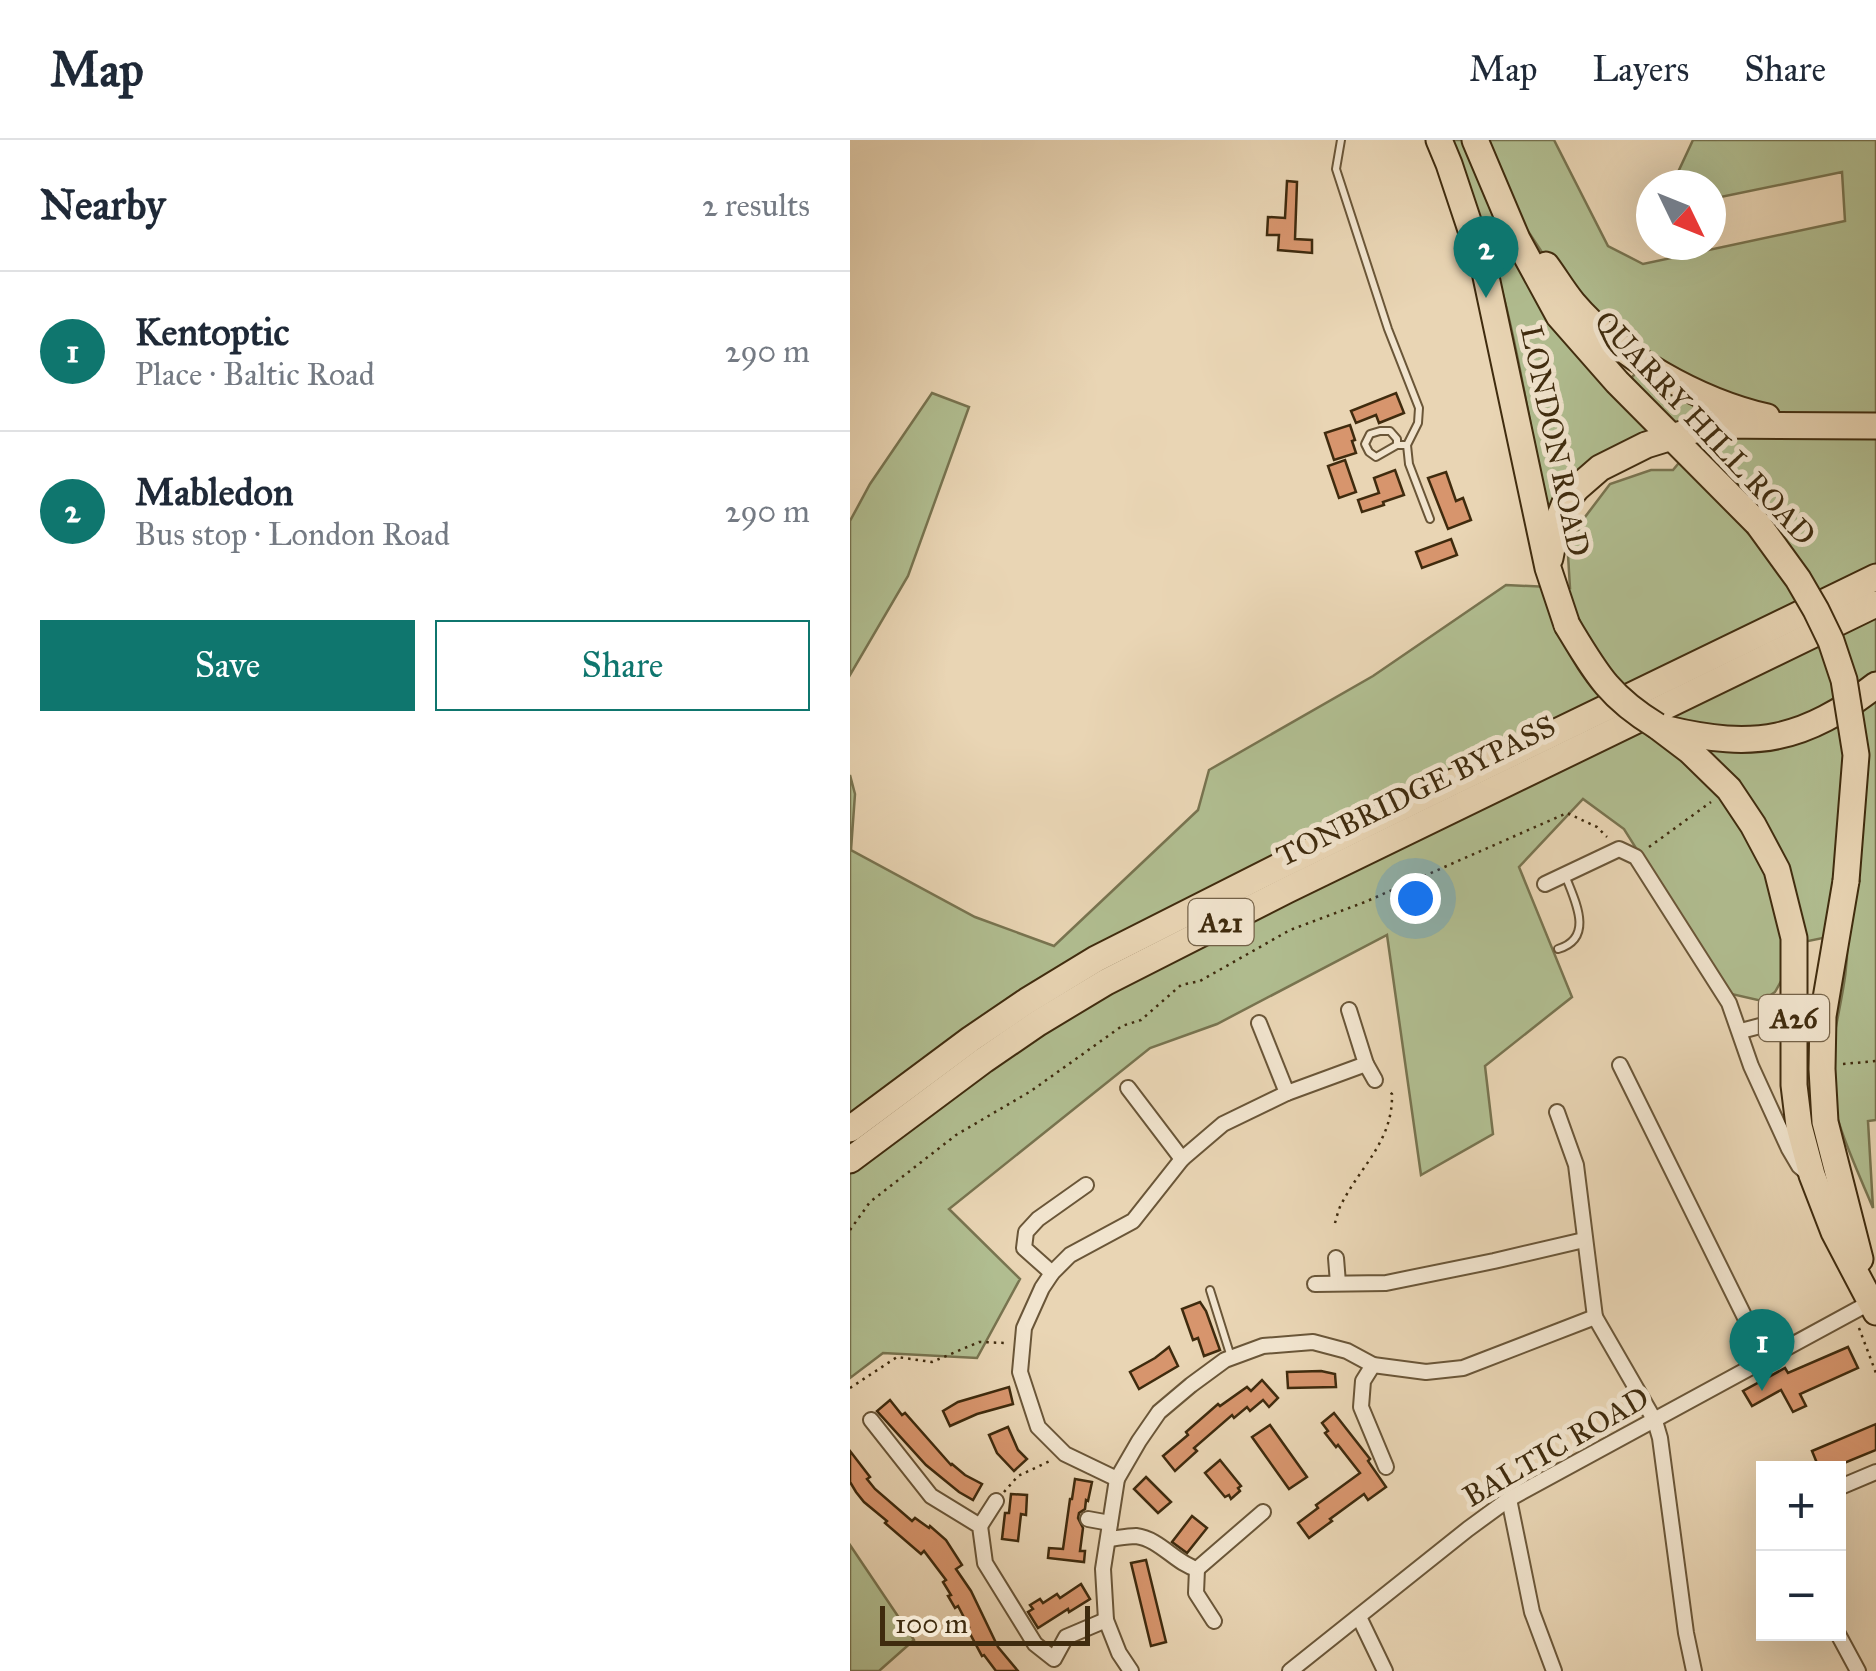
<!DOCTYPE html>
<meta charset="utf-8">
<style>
:root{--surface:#fff;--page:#f2f2f3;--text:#1f2937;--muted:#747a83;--line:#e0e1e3;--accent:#0f766e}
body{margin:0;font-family:"IM FELL Great Primer",serif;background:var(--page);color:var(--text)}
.controls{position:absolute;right:30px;bottom:30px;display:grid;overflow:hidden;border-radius:0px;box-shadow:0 10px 40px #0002}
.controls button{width:90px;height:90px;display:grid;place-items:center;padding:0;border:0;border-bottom:2px solid var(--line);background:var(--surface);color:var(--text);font:50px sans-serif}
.compass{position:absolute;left:786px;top:30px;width:90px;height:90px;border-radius:50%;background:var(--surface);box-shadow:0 10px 40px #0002;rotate:133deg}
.scale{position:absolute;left:30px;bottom:25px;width:210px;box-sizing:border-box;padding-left:10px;border:5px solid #3f2b0e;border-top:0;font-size:28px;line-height:35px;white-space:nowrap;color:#3f2b0e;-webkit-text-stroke:8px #f1e4ce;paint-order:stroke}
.you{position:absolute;left:565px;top:758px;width:35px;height:35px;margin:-25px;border:8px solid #fff;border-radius:50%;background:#1a73e8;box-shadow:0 0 0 15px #1a73e833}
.badge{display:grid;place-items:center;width:65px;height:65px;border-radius:50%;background:var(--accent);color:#fff;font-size:32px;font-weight:700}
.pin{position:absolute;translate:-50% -82px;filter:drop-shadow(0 2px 5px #0008)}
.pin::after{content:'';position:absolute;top:52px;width:35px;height:30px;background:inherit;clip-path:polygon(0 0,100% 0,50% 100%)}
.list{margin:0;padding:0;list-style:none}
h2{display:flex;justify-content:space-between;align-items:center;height:130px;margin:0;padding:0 40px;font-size:42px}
h2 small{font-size:32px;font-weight:400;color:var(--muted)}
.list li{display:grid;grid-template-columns:65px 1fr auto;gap:30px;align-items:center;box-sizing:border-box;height:160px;padding:0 40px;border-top:2px solid var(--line)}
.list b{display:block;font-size:38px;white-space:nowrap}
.list p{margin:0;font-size:32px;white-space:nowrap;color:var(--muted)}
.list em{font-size:32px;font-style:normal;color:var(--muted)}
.actions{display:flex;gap:20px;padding:30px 40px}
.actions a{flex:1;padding:22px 0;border:2px solid var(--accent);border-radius:0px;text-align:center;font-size:35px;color:var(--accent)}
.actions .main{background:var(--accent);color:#fff}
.map{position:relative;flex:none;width:1026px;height:1531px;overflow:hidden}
header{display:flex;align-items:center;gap:60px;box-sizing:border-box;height:140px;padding:0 50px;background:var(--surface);border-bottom:2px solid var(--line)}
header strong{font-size:48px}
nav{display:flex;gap:55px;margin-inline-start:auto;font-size:35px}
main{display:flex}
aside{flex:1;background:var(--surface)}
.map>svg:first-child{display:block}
.green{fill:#b1be91;stroke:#787450;stroke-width:2.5}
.building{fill:#d7956d;stroke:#3f2b0e;stroke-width:2.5}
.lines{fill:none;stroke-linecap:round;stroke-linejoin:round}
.lane-casing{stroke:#6a5638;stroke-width:10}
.street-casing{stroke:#6a5638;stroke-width:18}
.highway-casing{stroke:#3f2b0e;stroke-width:29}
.path{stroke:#3f2b0e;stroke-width:2.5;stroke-dasharray:2.5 5;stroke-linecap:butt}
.lane{stroke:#f1e4ce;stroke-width:6}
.street{stroke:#f1e4ce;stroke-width:14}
.highway{stroke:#e9d5b4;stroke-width:25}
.highway-bridge-casing{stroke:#3f2b0e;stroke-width:29;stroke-linecap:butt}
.highway-bridge{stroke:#e9d5b4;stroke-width:25}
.labels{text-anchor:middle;stroke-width:10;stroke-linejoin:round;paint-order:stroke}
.shield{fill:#f1e4ce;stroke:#746248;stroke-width:2.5}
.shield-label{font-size:28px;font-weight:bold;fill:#3f2b0e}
.street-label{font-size:30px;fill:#3f2b0e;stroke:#f1e4ce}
</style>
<header>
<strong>Map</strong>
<nav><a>Map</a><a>Layers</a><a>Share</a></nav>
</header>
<main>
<aside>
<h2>Nearby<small>2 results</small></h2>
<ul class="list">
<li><span class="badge">1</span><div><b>Kentoptic</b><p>Place · Baltic Road</p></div><em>290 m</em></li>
<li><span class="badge">2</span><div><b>Mabledon</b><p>Bus stop · London Road</p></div><em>290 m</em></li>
</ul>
<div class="actions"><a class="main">Save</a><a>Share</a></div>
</aside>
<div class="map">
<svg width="1026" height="1531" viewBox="0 0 1026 1531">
<rect width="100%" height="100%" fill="#e9d5b4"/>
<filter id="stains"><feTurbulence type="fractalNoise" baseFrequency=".002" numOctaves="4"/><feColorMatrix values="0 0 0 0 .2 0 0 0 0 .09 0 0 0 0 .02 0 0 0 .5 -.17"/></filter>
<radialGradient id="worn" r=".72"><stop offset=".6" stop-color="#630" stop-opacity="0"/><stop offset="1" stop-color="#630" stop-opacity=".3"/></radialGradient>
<g class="green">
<path d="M601,0H615L647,71L810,296L698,384C685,312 674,240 657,170C643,112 621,56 601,0Z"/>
<path d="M636,0H704L758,106L793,124L995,81L992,32L861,59V45H822L843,0H1026V980L1018,981L1023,1068C1007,1029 976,967 980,926C984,881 1000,839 997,793L953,802L925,852L912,861L877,853L774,689L733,659L669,727L722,857L635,926L643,994L571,1035L537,795L367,884L300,908L99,1069L170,1139L127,1218L33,1213L0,1238V635L5,654L1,710L125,777L204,806L348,670L359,630L523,536L656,445L720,448L718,415L732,381L760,344L801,330H823L846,302L869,296L872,258L766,195L709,138L672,82Z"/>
<path d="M787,232L875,275L827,291L808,267L781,238Z"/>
<path d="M82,253L119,267L58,436L0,535V381L20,344Z"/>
<path d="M0,1405L64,1500L29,1531H0Z"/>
</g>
<g class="building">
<path d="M437,41L447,42L445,99L462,100V113L428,110L429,95H417L418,77L435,78Z"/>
<path d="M546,253L554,273L529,283L526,275L506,283L501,271Z"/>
<path d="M500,285L505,300L502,301L506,313L484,320L475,293Z"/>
<path d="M495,320L506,352L489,358L478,326Z"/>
<path d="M545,330L554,355L533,362L534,365L512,372L508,360L529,353L524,338Z"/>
<path d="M596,332L606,361L613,358L621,380L598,389L578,338Z"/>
<path d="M601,399L607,415L572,428L566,412Z"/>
<path d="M350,1162L356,1171L370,1210L354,1216L348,1198L343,1200L332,1169Z"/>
<path d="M319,1207L328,1226L289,1249L280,1232L305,1218Z"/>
<path d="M998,1207L1008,1228L950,1254L956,1266L943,1272L931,1250L902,1266L893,1251L935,1228L938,1233Z"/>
<path d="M471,1231L485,1234L486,1247L438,1248L437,1232Z"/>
<path d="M412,1240L428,1258L419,1267L413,1260L400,1271L397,1267L384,1278L382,1275L344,1308L347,1311L325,1331L313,1316L338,1295L336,1292L368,1264L370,1266L397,1247L401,1251Z"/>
<path d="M159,1247L163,1264L127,1274L100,1286L93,1271L108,1262Z"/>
<path d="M40,1260L52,1275L55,1273L101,1325L102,1324L115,1335L132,1344L123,1360L109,1352L76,1325L27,1271Z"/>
<path d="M484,1273L520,1319L518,1321L536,1347L518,1360L514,1354L480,1379L482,1381L459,1398L448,1383L468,1368L466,1365L510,1333L488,1305L486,1307L475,1293L478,1291L472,1283Z"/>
<path d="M1026,1284V1310L982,1328H969L962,1311Z"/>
<path d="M420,1285L457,1337L439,1349L402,1297Z"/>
<path d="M158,1287L168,1310L177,1319L164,1331L147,1313L139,1295Z"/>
<path d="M0,1311L20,1337L17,1339L25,1349L62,1381L65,1378L79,1388L80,1386L96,1400L112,1425L106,1429L121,1451L148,1507L168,1531H146L134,1515L132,1516L117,1488L119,1487L108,1466L105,1468L98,1456L101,1455L93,1442L96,1440L74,1411L71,1414L35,1383L37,1381L14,1362L6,1352L0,1342Z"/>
<path d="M370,1320L391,1346L388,1348L390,1351L381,1359L379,1355L375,1357L355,1333Z"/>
<path d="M296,1337L321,1362L308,1373L284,1349Z"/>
<path d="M225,1339L242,1342L238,1361L236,1360L235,1369L229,1373L228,1378L233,1388L230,1411H235L234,1422L198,1418L199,1408L213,1409L220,1359H222Z"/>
<path d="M161,1354L177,1355L176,1375L171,1374L168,1401L152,1399L155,1373H159Z"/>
<path d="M342,1376L357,1388L337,1413L322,1402Z"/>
<path d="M296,1420L316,1502L301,1506L281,1423Z"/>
<path d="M231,1444L240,1459L219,1472L218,1469L188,1488L178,1472L183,1469L180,1465L190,1459L193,1463L207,1454L210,1458Z"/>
</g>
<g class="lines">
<defs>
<g id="lane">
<path d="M491,0L486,29L538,189L569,268L568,283L557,305L559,324L580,379"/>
<path d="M547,305V299L540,291H530L520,294L515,304L519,312L526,317L547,305H557"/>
<path d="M708,809C745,798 725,761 715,735"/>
<path d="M360,1150L381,1217"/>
</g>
<g id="street">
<path d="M695,744L769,709L786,717L879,863L901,926L939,1009L949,1026L957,1033"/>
<path d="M409,883L437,953"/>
<path d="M891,891L944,877L973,876"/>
<path d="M516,924L525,940"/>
<path d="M770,925L916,1220"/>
<path d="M278,948L332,1019"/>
<path d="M707,972L726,1025L745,1177"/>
<path d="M486,1118L488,1143"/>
<path d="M202,1133L174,1108L176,1092L188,1079L236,1045"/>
<path d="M465,1144L536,1143L644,1121L734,1100"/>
<path d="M523,1225L513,1241L511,1267L536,1327"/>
<path d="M21,1280L81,1356L130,1386L135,1423L185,1504L204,1519L216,1497L256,1480"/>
<path d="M267,1339L215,1314L188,1287L170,1232L174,1188L192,1148L202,1133L220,1115L283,1081L332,1019L373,984L437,953L516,924L499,870"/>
<path d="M988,1348L1026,1332"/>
<path d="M659,1359L682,1472L704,1531"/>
<path d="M238,1379L260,1383"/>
<path d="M130,1386L146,1361"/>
<path d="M260,1399C268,1398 278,1396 286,1396C310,1399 325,1423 347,1429L413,1372"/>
<path d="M347,1429L346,1453L364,1481"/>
<path d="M509,1477L535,1531"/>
<path d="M988,1494L1008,1531"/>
<path d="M281,1531L269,1513L256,1480L253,1429L267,1339L289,1301L309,1272L341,1245L375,1220L413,1206L463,1202L497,1211L523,1225L576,1232L613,1228L745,1177L805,1281L810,1298L836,1493L844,1531"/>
<path d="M440,1531L618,1389L659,1359L1021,1162"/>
</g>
<g id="highway">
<path d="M589,0L599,24L635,132L698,428L717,485"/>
<path d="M625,0L667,99L709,176L767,242L908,384"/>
<path d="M696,125C705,137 713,151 723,163C769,217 848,261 917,277"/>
<path d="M700,418L707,383L715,363L727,348L750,328L796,305L861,285L1026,286"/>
<path d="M807,586L840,611L879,649L903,685L927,730L944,798V945L949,986L962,1035L984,1092L1026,1172"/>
<path d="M817,589C905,610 954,601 1026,545"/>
<path d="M996,741L973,876L972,929L975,982L1010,1119"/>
<path d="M0,989L121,899L177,861L246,819L428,727L1026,437"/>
<path d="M0,1020L134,920L188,883L256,842L437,750L1026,464"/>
</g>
</defs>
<use href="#lane" class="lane-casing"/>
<use href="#street" class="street-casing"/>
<use href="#highway" class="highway-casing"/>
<g class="path">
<path d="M799,707L861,662"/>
<path d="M993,924L1026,921"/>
<path d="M485,1083C487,1076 489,1067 493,1061C512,1025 543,1000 542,954L537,950"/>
<path d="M0,1090L20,1062L106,995L181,951L272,886L291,880L331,845L350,841L440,790L515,762L717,673L747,687L757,697"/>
<path d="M1009,1188L1026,1233"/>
<path d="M0,1248L47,1217L82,1222L129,1202L156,1203"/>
<path d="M154,1352L168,1336L200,1321"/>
</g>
<use href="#lane" class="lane"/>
<use href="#street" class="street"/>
<use href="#highway" class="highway"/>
<defs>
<g id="highway-bridge">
<path d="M908,384L948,439L966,470L981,501L994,540L1006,615L996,741"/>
<path d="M717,485C746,533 758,556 807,586"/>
</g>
</defs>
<use href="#highway-bridge" class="highway-bridge-casing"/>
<use href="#highway-bridge" class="highway-bridge"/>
</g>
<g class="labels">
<g class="shield">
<rect x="338.5" y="759" width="65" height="46" rx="8"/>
<rect x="909" y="855" width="70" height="46" rx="8"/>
</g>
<g class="shield-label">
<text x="371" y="792">A21</text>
<text x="944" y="888">A26</text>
</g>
<g class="street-label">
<text transform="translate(855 288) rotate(47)" y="10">QUARRY HILL ROAD</text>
<text transform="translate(705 301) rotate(78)" y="10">LONDON ROAD</text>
<text transform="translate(566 651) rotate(-26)" y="10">TONBRIDGE BYPASS</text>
<text transform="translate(706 1307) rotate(-30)" y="10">BALTIC ROAD</text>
</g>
</g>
<rect width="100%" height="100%" filter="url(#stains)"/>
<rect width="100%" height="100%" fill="url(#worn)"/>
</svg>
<div class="controls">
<button>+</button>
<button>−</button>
</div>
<svg class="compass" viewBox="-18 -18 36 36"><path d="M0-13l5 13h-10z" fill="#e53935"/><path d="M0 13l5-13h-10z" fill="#747a83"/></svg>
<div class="scale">100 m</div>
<div class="you"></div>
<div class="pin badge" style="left:912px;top:1251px">1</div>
<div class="pin badge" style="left:636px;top:158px">2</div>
</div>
</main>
